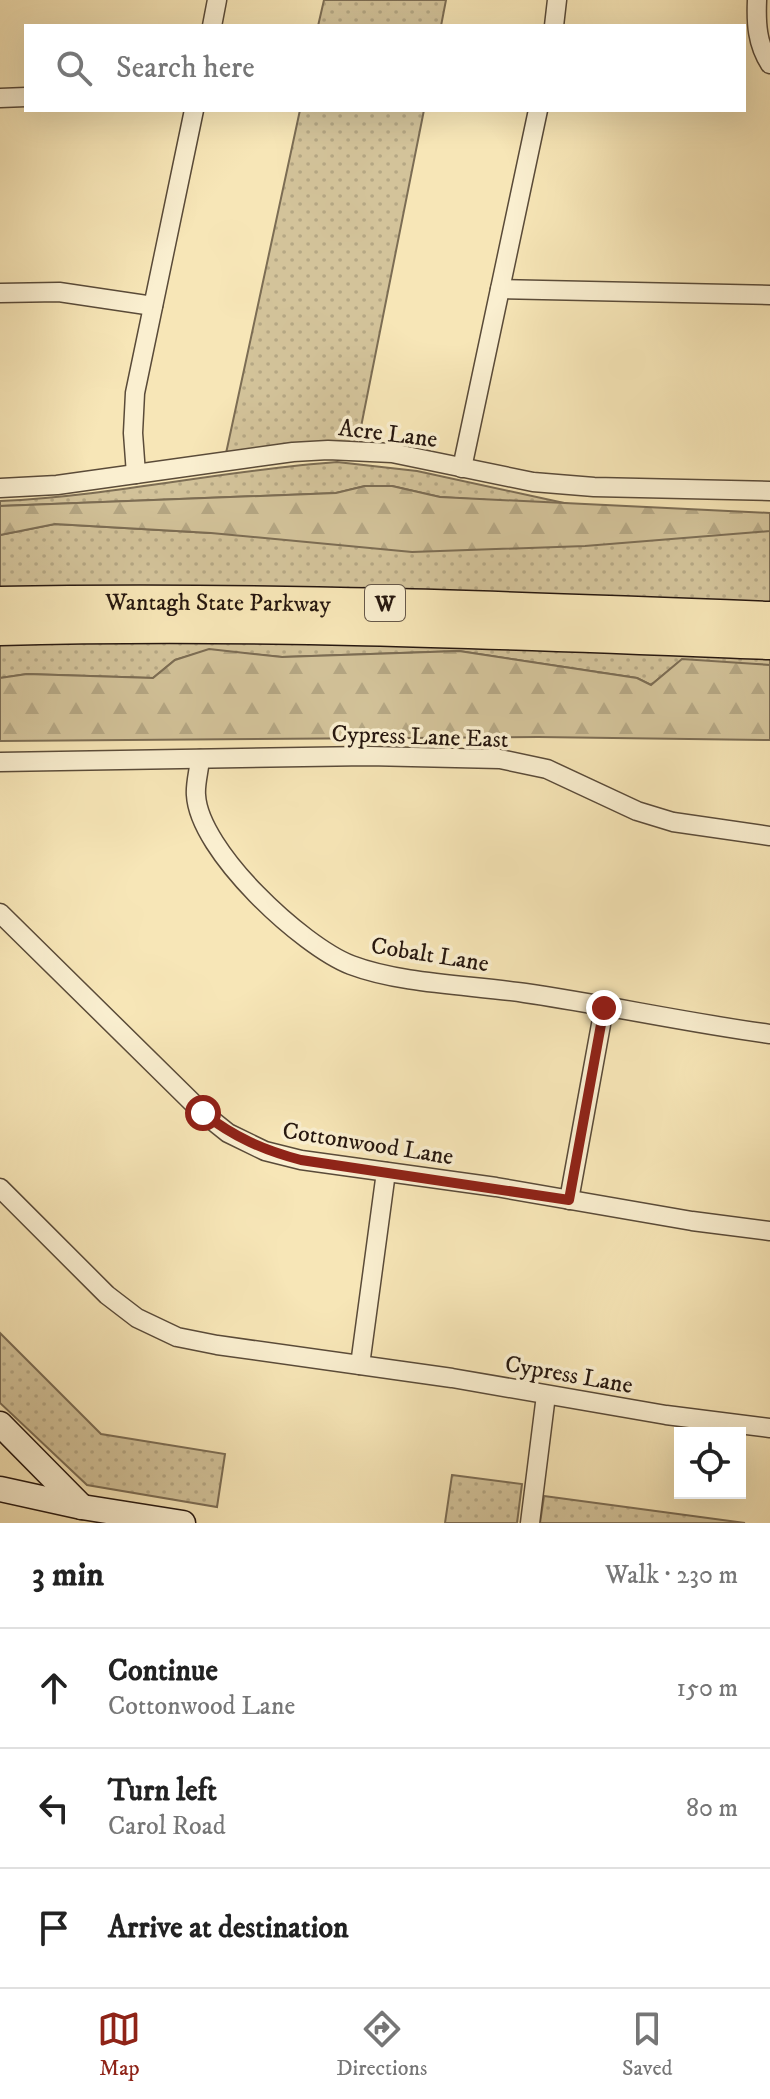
<!DOCTYPE html>
<meta charset="utf-8">
<style>
:root{--surface:#fff;--page:#f2f2f2;--text:#222;--muted:#767676;--line:#e0e0e0;--accent:#8f2418}
body{margin:0;font-family:"IM FELL DW Pica",serif;background:var(--page);color:var(--text)}
.controls{position:absolute;right:24px;bottom:24px;display:grid;overflow:hidden;border-radius:0px;box-shadow:0 8px 32px #0002}
.controls button{width:72px;height:72px;display:grid;place-items:center;padding:0;border:0;border-bottom:2px solid var(--line);background:var(--surface);color:var(--text);font:40px sans-serif}
.stop{position:absolute;width:24px;height:24px;margin:-18px;border:6px solid #8f2418;border-radius:50%;background:#fff}
.stop.end{background:#8f2418;border-color:#fff;box-shadow:0 2px 8px #0008}
.list{margin:0;padding:0;list-style:none}
h2{display:flex;justify-content:space-between;align-items:center;height:104px;margin:0;padding:0 32px;font-size:34px}
h2 small{font-size:26px;font-weight:400;color:var(--muted)}
.list li{display:grid;grid-template-columns:52px 1fr auto;gap:24px;align-items:center;box-sizing:border-box;height:120px;padding:0 32px;border-top:2px solid var(--line)}
.list b{display:block;font-size:30px;white-space:nowrap}
.list p{margin:0;font-size:26px;white-space:nowrap;color:var(--muted)}
.list em{font-size:26px;font-style:normal;color:var(--muted)}
.icon{flex:none;width:44px;height:44px;fill:none;stroke:currentColor;stroke-width:2;stroke-linecap:round;stroke-linejoin:round}
.map{position:relative;flex:none;width:770px;height:1523px;overflow:hidden}
.search{position:absolute;background:var(--surface);box-shadow:0 8px 32px #0002;left:24px;right:24px;top:24px;height:88px;display:flex;align-items:center;gap:20px;box-sizing:border-box;padding:0 28px;border-radius:0px;color:var(--muted);font-size:30px}
.sheet{height:464px;background:var(--surface)}
nav{display:flex;justify-content:space-around;align-items:center;box-sizing:border-box;height:112px;border-top:2px solid var(--line);background:var(--surface);font-size:22px;color:var(--muted)}
nav a{display:grid;justify-items:center;gap:4px}
nav .on{color:var(--accent)}
.map>svg:first-child{display:block}
.grass{fill:url(#grass-dots);stroke:#7c6d54;stroke-width:2}
.forest{fill:url(#forest-firs);stroke:#7c6d54;stroke-width:2}
.lines{fill:none;stroke-linecap:round;stroke-linejoin:round}
.minor-casing{stroke:#5a4b39;stroke-width:21}
.secondary-casing{stroke:#26170f;stroke-width:27}
.motorway-casing{stroke:#26170f;stroke-width:35}
.minor{stroke:#faefd0;stroke-width:18}
.secondary{stroke:#faefd0;stroke-width:24}
.motorway{stroke:#f7e6b7;stroke-width:32}
.route{stroke:#8f2418;stroke-width:10}
.labels{text-anchor:middle;stroke-width:7;stroke-linejoin:round;paint-order:stroke}
.shield{fill:#faefd0;stroke:#665849;stroke-width:2}
.shield-label{font-size:22px;font-weight:bold;fill:#26170f}
.street-label{font-size:24px;fill:#26170f;stroke:#faefd0}
</style>
<div class="map">
<svg width="770" height="1523" viewBox="0 0 770 1523">
<defs>
<pattern id="grass-dots" width="8" height="8" patternUnits="userSpaceOnUse" patternTransform="scale(2)"><rect width="8" height="8" fill="#d3c39a"/><path d="M2 2h.1M6 6h.1" fill="none" stroke="#b5a784" stroke-width="1.8" stroke-linecap="round"/></pattern>
<pattern id="forest-firs" width="22" height="20" patternUnits="userSpaceOnUse" patternTransform="scale(2)"><rect width="22" height="20" fill="#d3c39a"/><path d="M5 1l3.5 6h-7zM16 11l3.5 6h-7z" fill="#b5a784"/></pattern>
</defs>
<rect width="100%" height="100%" fill="#f7e6b7"/>
<filter id="stains"><feTurbulence type="fractalNoise" baseFrequency=".0025" numOctaves="4"/><feColorMatrix values="0 0 0 0 .2 0 0 0 0 .09 0 0 0 0 .02 0 0 0 .5 -.17"/></filter>
<radialGradient id="worn" r=".72"><stop offset=".6" stop-color="#630" stop-opacity="0"/><stop offset="1" stop-color="#630" stop-opacity=".3"/></radialGradient>
<g class="grass">
<path d="M324,0H446L441,26H318Z"/>
<path d="M300,110H424L357,447L225,458Z"/>
<path d="M337,462L417,471L578,506L440,497L392,486H365L336,493L0,506V501C113,496 224,470 337,462Z"/>
<path d="M55,524L211,533L770,531V607L0,593V535Z"/>
<path d="M167,639L411,642L770,657V665L679,662L651,685L637,678L459,651L282,657L209,650L175,660L153,678L27,674L0,678V644Z"/>
<path d="M0,1333L101,1434L225,1454L217,1507L87,1485L0,1403Z"/>
<path d="M452,1475L522,1484L517,1523H445Z"/>
<path d="M544,1496L745,1523H540Z"/>
</g>
<g class="forest">
<path d="M365,486H392L440,497L770,513V531L585,546L412,552L211,533L55,524L0,535V506L336,493Z"/>
<path d="M209,649L282,657L459,651L637,678L651,685L682,659L770,665V740L538,737L0,741V678L27,674L153,678L175,660Z"/>
</g>
<g class="lines">
<defs>
<g id="minor">
<path d="M757,0C756,23 757,44 770,64"/>
<path d="M212,26L217,0"/>
<path d="M554,26L557,0"/>
<path d="M0,98L26,97"/>
<path d="M500,289L770,295"/>
<path d="M0,293L59,292L153,306"/>
<path d="M462,468L538,110"/>
<path d="M136,474L133,433L135,393L194,110"/>
<path d="M0,488L57,485L293,452L328,450L392,453L533,482L594,487L770,491"/>
<path d="M200,759C199,771 195,784 196,795C199,851 302,946 351,965C401,984 471,985 525,993C607,1005 688,1023 770,1034"/>
<path d="M0,762L368,756L500,759L547,769L637,811L673,822L770,836"/>
<path d="M0,913L203,1113L228,1133L265,1151L301,1160L496,1187L692,1221L770,1231"/>
<path d="M0,1188L107,1295L137,1318L177,1337L217,1345L452,1378L666,1415L770,1428"/>
<path d="M569,1200L604,1008"/>
<path d="M360,1365L386,1172"/>
<path d="M530,1523L546,1395"/>
</g>
<g id="secondary">
<path d="M0,1424L82,1507"/>
<path d="M0,1489L82,1507L183,1523"/>
</g>
<g id="motorway">
<path id="s1" d="M0,603C257,598 513,608 770,618"/>
<path d="M0,629C257,622 514,633 770,643"/>
</g>
</defs>
<use href="#minor" class="minor-casing"/>
<use href="#secondary" class="secondary-casing"/>
<use href="#motorway" class="motorway-casing"/>
<use href="#minor" class="minor"/>
<use href="#secondary" class="secondary"/>
<use href="#motorway" class="motorway"/>
</g>
<g class="lines">
<path class="route" d="M203,1113C234,1137 263,1150 301,1160L569,1200L604,1008"/>
</g>
<g class="labels">
<rect class="shield" x="365" y="585" width="40" height="36" rx="6"/>
<g class="shield-label">
<text x="385" y="611">W</text>
</g>
<g class="street-label">
<text transform="translate(388 433) rotate(7)" y="8">Acre Lane</text>
<text dy="8" stroke="none"><textPath href="#s1" startOffset="218">Wantagh State Parkway</textPath></text>
<text transform="translate(420 736) rotate(2)" y="8">Cypress Lane East</text>
<text transform="translate(430 954) rotate(9)" y="8">Cobalt Lane</text>
<text transform="translate(368 1143) rotate(9)" y="8">Cottonwood Lane</text>
<text transform="translate(569 1374) rotate(10)" y="8">Cypress Lane</text>
</g>
</g>
<rect width="100%" height="100%" filter="url(#stains)"/>
<rect width="100%" height="100%" fill="url(#worn)"/>
</svg>
<div class="controls">
<button><svg class="icon" aria-label="locate" viewBox="0 0 24 24"><circle cx="12" cy="12" r="6"/><path d="M12 2v4M12 18v4M2 12h4M18 12h4"/></svg></button>
</div>
<div class="stop" style="left:203px;top:1113px"></div>
<div class="stop end" style="left:604px;top:1008px"></div>
<div class="search"><svg class="icon" aria-label="search" viewBox="0 0 24 24"><circle cx="10" cy="10" r="6"/><path d="M15 15l6 6"/></svg>Search here</div>
</div>
<section class="sheet">
<h2>3 min<small>Walk · 230 m</small></h2>
<ul class="list">
<li><svg class="icon" aria-label="ahead" viewBox="0 0 24 24"><path d="M12 20V5M6 11l6-6 6 6"/></svg><div><b>Continue</b><p>Cottonwood Lane</p></div><em>150 m</em></li>
<li><svg class="icon" aria-label="left" viewBox="0 0 24 24"><path d="M17 20v-9H6M10 6l-5 5 5 5"/></svg><div><b>Turn left</b><p>Carol Road</p></div><em>80 m</em></li>
<li><svg class="icon" aria-label="arrive" viewBox="0 0 24 24"><path d="M6 21V4h12l-3 4 3 4H6"/></svg><div><b>Arrive at destination</b></div></li>
</ul>
</section>
<nav>
<a class="on"><svg class="icon" aria-label="map" viewBox="0 0 24 24"><path d="M3 6l6-2 6 2 6-2v14l-6 2-6-2-6 2zM9 4v14M15 6v14"/></svg>Map</a>
<a><svg class="icon" aria-label="directions" viewBox="0 0 24 24"><path d="M12 3l9 9-9 9-9-9zM9 14v-3h6M13 9l2 2-2 2"/></svg>Directions</a>
<a><svg class="icon" aria-label="saved" viewBox="0 0 24 24"><path d="M7 4h10v16l-5-4-5 4z"/></svg>Saved</a>
</nav>
